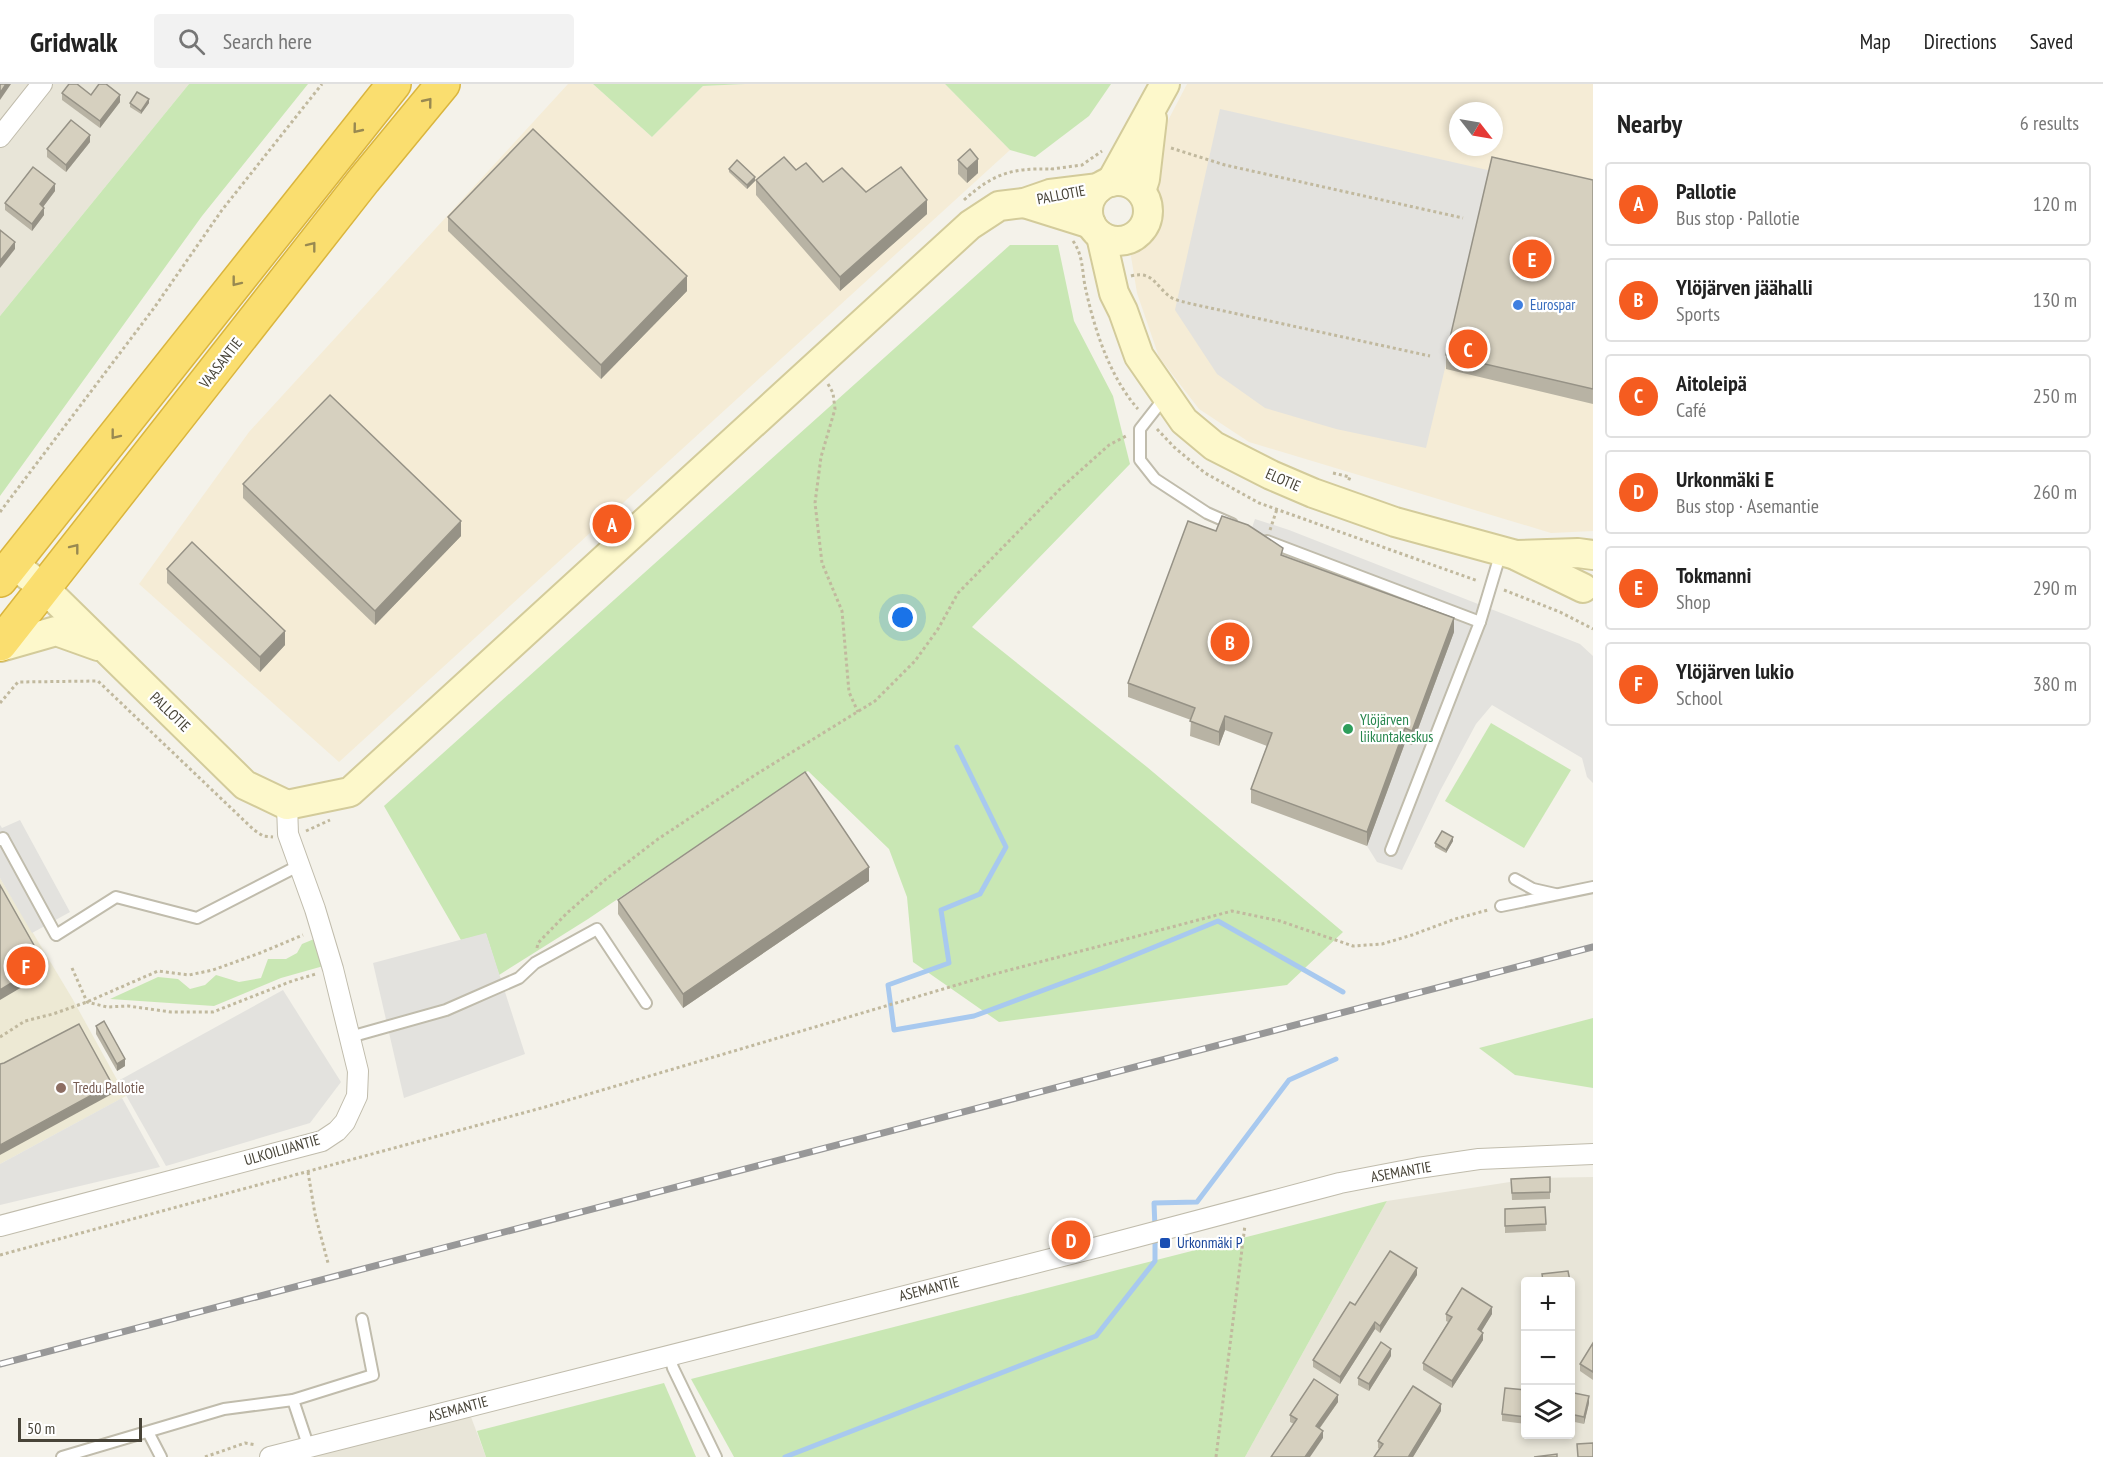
<!DOCTYPE html>
<meta charset="utf-8">
<style>
:root{--surface:#fff;--page:#f2f2f2;--text:#222;--muted:#767676;--line:#e0e0e0;--accent:#f55c20}
body{margin:0;font-family:"PT Sans Narrow",sans-serif;background:var(--page);color:var(--text)}
.controls{position:absolute;right:18px;bottom:18px;display:grid;overflow:hidden;border-radius:6px;box-shadow:0 3px 9px #0003}
.controls button{width:54px;height:54px;display:grid;place-items:center;padding:0;border:0;border-bottom:2px solid var(--line);background:var(--surface);color:var(--text);font:30px sans-serif}
.compass{position:absolute;left:1449px;top:18px;width:54px;height:54px;border-radius:50%;background:var(--surface);box-shadow:0 3px 9px #0003;rotate:121deg}
.scale{position:absolute;left:18px;bottom:15px;width:124px;box-sizing:border-box;padding-left:6px;border:3px solid #484438;border-top:0;font-size:16px;line-height:21px;white-space:nowrap;color:#484438;-webkit-text-stroke:4px #fff;paint-order:stroke}
.you{position:absolute;left:903px;top:534px;width:21px;height:21px;margin:-15px;border:4px solid #fff;border-radius:50%;background:#1a73e8;box-shadow:0 0 0 9px #1a73e833}
.badge{display:grid;place-items:center;width:39px;height:39px;border-radius:50%;background:var(--accent);color:#fff;font-size:20px;font-weight:700}
.pin{position:absolute;translate:-50% -50%;border:3px solid #fff;box-shadow:0 2px 6px #0006}
.list{margin:0;padding:0;list-style:none}
h2{display:flex;justify-content:space-between;align-items:center;height:78px;margin:0;padding:0 24px;font-size:26px}
h2 small{font-size:20px;font-weight:400;color:var(--muted)}
.list li{display:grid;grid-template-columns:39px 1fr auto;gap:18px;align-items:center;box-sizing:border-box;height:84px;margin:0 12px 12px;padding:0 12px;border:2px solid var(--line);border-radius:6px}
.list b{display:block;font-size:22px;white-space:nowrap}
.list p{margin:0;font-size:20px;white-space:nowrap;color:var(--muted)}
.list em{font-size:20px;font-style:normal;color:var(--muted)}
.icon{flex:none;width:33px;height:33px;fill:none;stroke:currentColor;stroke-width:2;stroke-linecap:round;stroke-linejoin:round}
.map{position:relative;flex:none;width:1593px;height:1373px;overflow:hidden}
header{display:flex;align-items:center;gap:36px;box-sizing:border-box;height:84px;padding:0 30px;background:var(--surface);border-bottom:2px solid var(--line)}
header strong{font-size:28px}
nav{display:flex;gap:33px;margin-inline-start:auto;font-size:21px}
.search{width:420px;height:54px;background:var(--page);display:flex;align-items:center;gap:15px;box-sizing:border-box;padding:0 21px;border-radius:6px;color:var(--muted);font-size:22px}
main{display:flex}
aside{flex:1;background:var(--surface)}
.map>svg:first-child{display:block}
.residential{fill:#e8e5d8;fill-rule:evenodd}
.commercial{fill:#f5ecd6;fill-rule:evenodd}
.education{fill:#ede9d4}
.green{fill:#c9e7b4}
.parking{fill:#e3e2de}
.lines{fill:none;stroke-linecap:round;stroke-linejoin:round}
.stream{stroke:#a8c9ef;stroke-width:5}
.lane-casing{stroke:#c0bcac;stroke-width:14}
.street-casing{stroke:#c0bcac;stroke-width:22}
.secondary-casing{stroke:#d3cb9a;stroke-width:32}
.highway-casing{stroke:#dab53e;stroke-width:36}
.path{stroke:#c1b99e;stroke-width:3;stroke-dasharray:3 3;stroke-linecap:butt}
.lane{stroke:#fff;stroke-width:10}
.street{stroke:#fff;stroke-width:20}
.secondary{stroke:#fdf8cb;stroke-width:28}
.highway{stroke:#fade6f;stroke-width:33}
.rail-casing{stroke:#989898;stroke-width:7}
.rail{stroke:#fff;stroke-width:4.5;stroke-dasharray:14;stroke-linecap:butt}
.wall{fill:#b8b3a4}
.shaded-wall{fill:#969286}
.building{fill:#d6d0bf;stroke:#969286;stroke-width:1.5}
.oneway{stroke:#988951}
.shop-dot{fill:#3f7fe0;stroke:#fff;stroke-width:2}
.leisure-dot{fill:#2e9e5b;stroke:#fff;stroke-width:2}
.education-dot{fill:#8d6e63;stroke:#fff;stroke-width:2}
.transit-dot{fill:#1a4fb4;stroke:#fff;stroke-width:2}
.labels{text-anchor:middle;stroke-width:4.5;stroke-linejoin:round;paint-order:stroke}
.street-label{font-size:15px;fill:#484438;stroke:#fff}
.shop-label{font-size:15px;fill:#366cbe;stroke:#fff;text-anchor:start}
.leisure-label{font-size:15px;fill:#27864d;stroke:#fff;text-anchor:start}
.education-label{font-size:15px;fill:#785e54;stroke:#fff;text-anchor:start}
.transit-label{font-size:15px;fill:#164399;stroke:#fff;text-anchor:start}
</style>
<header>
<strong>Gridwalk</strong>
<div class="search"><svg class="icon" aria-label="search" viewBox="0 0 24 24"><circle cx="10" cy="10" r="6"/><path d="M15 15l6 6"/></svg>Search here</div>
<nav><a>Map</a><a>Directions</a><a>Saved</a></nav>
</header>
<main>
<div class="map">
<svg width="1593" height="1373" viewBox="0 0 1593 1373">
<rect width="100%" height="100%" fill="#f4f2ea"/>
<g class="residential">
<path d="M0,0H189L0,232Z"/>
<path d="M1593,1093V1373H1245L1387,1117L1535,1094ZM1526,1198H1570V1350H1526Z"/>
<path d="M468,1325L486,1373H284Z"/>
</g>
<g class="commercial">
<path d="M568,0H593L652,53L703,2L745,0H945L1010,66L339,678L139,500L249,348Z"/>
<path d="M1187,0H1593V447L1551,449L1249,358L1199,325L1159,273L1137,209L1129,160L1137,112L1149,73ZM1458,27H1494V63H1458Z"/>
</g>
<path class="education" d="M0,794L72,914L126,1012L0,1080Z"/>
<g class="green">
<path d="M189,0H308L202,132L0,412V232Z"/>
<path d="M593,0H745L703,2L652,53Z"/>
<path d="M945,0H1111L1089,32L1035,73L1010,66Z"/>
<path d="M1010,161H1058L1074,237L1113,312L1130,380L972,543L1147,683L1343,848L1287,901L999,938L913,878L907,813L889,765L808,687L588,835L499,891L486,850L461,856L384,722Z"/>
<path d="M1491,639L1571,686L1524,764L1445,717Z"/>
<path d="M319,853L327,881L281,894L214,922L110,915L158,893L178,895L190,905L205,901L216,891L239,898L261,894L268,875H286L297,869L302,860Z"/>
<path d="M1593,934V1004L1515,991L1479,964Z"/>
<path d="M1387,1117L1245,1373H734L691,1295Z"/>
<path d="M664,1299L696,1373H486L477,1347Z"/>
</g>
<g class="parking">
<path d="M1220,25L1492,87L1426,364L1336,345L1265,324L1217,290L1175,226Z"/>
<path d="M1255,435L1289,446L1580,560L1593,572V699L1587,693L1582,674L1492,621L1476,640L1440,707L1402,786L1377,778L1367,762L1405,659L1412,661L1453,548L1281,485L1248,455Z"/>
<path d="M20,736L70,828L32,849L0,794V741L2,744Z"/>
<path d="M486,849L525,970L404,1014L373,879Z"/>
<path d="M283,906L341,998L310,1039L166,1082L118,997Z"/>
<path d="M122,1014L160,1083L0,1121V1080Z"/>
</g>
<g class="lines">
<g class="stream">
<path d="M957,663L1006,763L980,810L941,826L949,879L888,901L894,946L974,932L1103,884L1218,837L1343,908"/>
<path d="M1155,1144L1154,1119L1197,1118L1289,996L1336,975"/>
<path d="M785,1373L1096,1252L1155,1177V1153"/>
</g>
<defs>
<g id="lane">
<path d="M1165,313L1140,345V376L1155,395L1207,429L1232,440"/>
<path d="M1267,457L1480,538"/>
<path d="M0,756L3,754L56,851L116,813L197,834L298,782"/>
<path d="M1391,766L1480,538L1501,468"/>
<path d="M1515,795L1533,805L1555,810"/>
<path d="M1501,822L1593,803"/>
<path d="M350,953L446,926L519,894L535,879L597,845L646,919"/>
<path d="M669,1270L673,1284L716,1373"/>
<path d="M293,1316L309,1364"/>
<path d="M148,1348L161,1373"/>
<path d="M62,1373L224,1325L293,1316L373,1291L362,1235"/>
</g>
<g id="street">
<path d="M0,53L42,0"/>
<path d="M0,1142L322,1057L337,1047L345,1038L357,1012L358,987L333,885L315,825L288,750L287,721"/>
<path d="M270,1373L1102,1162L1340,1099L1418,1084L1479,1075L1593,1070"/>
</g>
<g id="secondary">
<circle cx="1118" cy="127" r="30"/>
<path d="M1111,98L1165,0"/>
<path d="M1141,107L1145,95L1152,35"/>
<path d="M1024,119L1091,140"/>
<path d="M1101,152L1114,209L1123,227L1139,272L1184,337L1214,362L1271,391L1313,409L1395,438L1516,471L1578,469L1593,471"/>
<path d="M1517,472L1583,504"/>
<path d="M13,480L44,504L245,701L287,721L350,708L970,141L999,122L1024,119L1050,110L1099,104"/>
<path d="M0,563L56,547L98,562"/>
</g>
<g id="highway">
<path d="M0,496L394,0"/>
<path d="M0,560L364,96L443,0"/>
</g>
</defs>
<use href="#lane" class="lane-casing"/>
<use href="#street" class="street-casing"/>
<use href="#secondary" class="secondary-casing"/>
<use href="#highway" class="highway-casing"/>
<g class="path">
<path d="M1171,64L1225,81L1463,134"/>
<path d="M1052,86V85L1082,81L1102,67"/>
<path d="M964,116C994,89 1012,84 1052,85"/>
<path d="M1073,157C1083,171 1082,186 1085,202C1094,244 1109,292 1138,325"/>
<path d="M1131,192C1154,186 1156,204 1172,214C1178,217 1185,218 1192,220L1430,272"/>
<path d="M828,300L833,309L835,325L821,373L815,419L822,479L842,527L849,608L858,628"/>
<path d="M1157,345L1174,363L1205,389L1259,419L1478,497"/>
<path d="M1333,389L1350,393L1348,398"/>
<path d="M0,428L154,224L222,126L322,0"/>
<path d="M1270,446L1277,425"/>
<path d="M1504,506L1560,528L1593,545"/>
<path d="M0,619L18,598L98,597L254,746L263,752L273,753"/>
<path d="M306,747L330,736"/>
<path d="M537,864L538,859L567,829L606,795L658,755L755,691L875,617L915,577L938,545L958,509L1061,404L1109,361L1128,351"/>
<path d="M72,884L87,918L107,923L128,922L171,928H213L292,897L316,890"/>
<path d="M0,953L25,937L53,930L87,918L158,887L189,891L213,886L260,869L303,851"/>
<path d="M308,1088L315,1130L328,1179"/>
<path d="M0,1171L545,1023L987,892L1232,827L1280,837L1353,862L1382,860L1412,851L1455,835L1488,826"/>
<path d="M205,1373L245,1359L256,1361"/>
<path d="M1216,1373L1245,1141"/>
</g>
<use href="#lane" class="lane"/>
<use href="#street" class="street"/>
<use href="#secondary" class="secondary"/>
<use href="#highway" class="highway"/>
<defs>
<path id="rail" d="M0,1280L1593,863"/>
</defs>
<use href="#rail" class="rail-casing"/>
<use href="#rail" class="rail"/>
</g>
<g class="wall">
<path d="M62,9L91,11L120,18L100,44L62,16Z"/>
<path d="M130,19H149L141,30L130,23Z"/>
<path d="M90,58L66,88L47,73V65Z"/>
<path d="M958,76L978,89L967,99L958,90Z"/>
<path d="M729,85L755,97L747,105L729,88Z"/>
<path d="M796,86L823,98L866,108L927,130L840,207L756,111V96Z"/>
<path d="M1593,96V320L1446,285V271Z"/>
<path d="M55,107L43,123L44,131L32,147L5,126V119Z"/>
<path d="M448,133L687,207L601,295L448,147Z"/>
<path d="M243,400L461,452L375,541L243,414Z"/>
<path d="M1283,472L1454,548L1412,661L1405,659L1367,762L1251,719V705L1267,662L1225,646L1219,662L1190,652L1191,636L1128,613V599Z"/>
<path d="M167,485L285,561L260,588L167,499Z"/>
<path d="M1453,757L1446,769L1435,763V759Z"/>
<path d="M869,797L683,924L618,830V816Z"/>
<path d="M96,942L125,982L117,987L96,950Z"/>
<path d="M1550,1093V1115L1512,1116L1511,1095Z"/>
<path d="M1545,1123L1546,1147L1505,1149V1125Z"/>
<path d="M1417,1191L1380,1249L1375,1245L1340,1300L1313,1283V1276L1355,1221Z"/>
<path d="M1446,1230H1492L1481,1247L1483,1256L1452,1304L1423,1286V1279L1448,1238L1446,1237Z"/>
<path d="M1593,1259V1296L1580,1287V1280Z"/>
<path d="M1391,1272L1369,1307L1358,1301V1294Z"/>
<path d="M1526,1306V1340L1502,1337V1330Z"/>
<path d="M1338,1318L1320,1344L1323,1354L1290,1338V1331Z"/>
<path d="M1589,1319L1584,1340L1570,1337V1330Z"/>
<path d="M1441,1327L1413,1373H1374L1379,1365L1378,1364V1357Z"/>
</g>
<g class="shaded-wall">
<path d="M6,0H11L0,16V9Z"/>
<path d="M120,11V18L100,44V37Z"/>
<path d="M149,15V19L141,30V27Z"/>
<path d="M90,51V58L66,88V81Z"/>
<path d="M978,75V89L967,99V85Z"/>
<path d="M755,93V97L747,105V101Z"/>
<path d="M55,100V107L40,127V120Z"/>
<path d="M927,116V130L840,207V193Z"/>
<path d="M44,124V131L32,147V140Z"/>
<path d="M15,158V165L0,184V177Z"/>
<path d="M687,192V207L601,295V281Z"/>
<path d="M461,437V452L375,541V527Z"/>
<path d="M1454,534V548L1412,661V647Z"/>
<path d="M285,547V561L260,588V573Z"/>
<path d="M1225,632V646L1219,662V648Z"/>
<path d="M1405,644V659L1367,762V748Z"/>
<path d="M1453,753V757L1446,769V766Z"/>
<path d="M869,783V797L683,924V910Z"/>
<path d="M44,879V890L0,916V906Z"/>
<path d="M125,975V982L117,987V980Z"/>
<path d="M112,1000V1010L0,1071V1061Z"/>
<path d="M1417,1184V1191L1380,1249V1242Z"/>
<path d="M1492,1223V1230L1478,1253V1245Z"/>
<path d="M1375,1238V1245L1340,1300V1293Z"/>
<path d="M1483,1249V1256L1452,1304V1297Z"/>
<path d="M1391,1265V1272L1369,1307V1300Z"/>
<path d="M1338,1311V1318L1316,1349V1342Z"/>
<path d="M1589,1312V1319L1584,1340V1333Z"/>
<path d="M1441,1320V1327L1413,1373H1409Z"/>
<path d="M1323,1347V1354L1310,1373H1305Z"/>
</g>
<g class="building">
<path d="M0,0H6L0,9Z"/>
<path d="M69,0H77L91,11L99,0H106L120,11L100,37L62,9Z"/>
<path d="M137,8L149,15L141,27L130,19Z"/>
<path d="M71,36L90,51L66,81L47,65Z"/>
<path d="M533,45L687,192L601,281L448,133Z"/>
<path d="M970,65L978,75L967,85L958,76Z"/>
<path d="M784,73L796,86L806,79L823,98L842,84L866,108L901,83L927,116L840,193L756,96Z"/>
<path d="M1492,73L1593,96V305L1446,271Z"/>
<path d="M737,76L755,93L747,101L729,85Z"/>
<path d="M33,83L55,100L40,120L44,124L32,140L5,119Z"/>
<path d="M0,146L15,158L0,177Z"/>
<path d="M330,311L461,437L375,527L243,400Z"/>
<path d="M1222,432L1248,441L1283,464L1281,471L1454,534L1412,647L1405,644L1367,748L1251,705L1272,649L1225,632L1219,648L1190,637L1195,624L1128,599L1188,437L1216,447Z"/>
<path d="M192,458L285,547L260,573L167,485Z"/>
<path d="M805,688L869,783L683,910L618,816Z"/>
<path d="M1442,747L1453,753L1446,766L1435,759Z"/>
<path d="M0,801L44,879L0,906Z"/>
<path d="M104,937L125,975L117,980L96,942Z"/>
<path d="M79,940L112,1000L0,1061V980L4,979Z"/>
<path d="M1550,1093V1108L1512,1109L1511,1095Z"/>
<path d="M1545,1123L1546,1140L1505,1142V1125Z"/>
<path d="M1390,1167L1417,1184L1380,1242L1375,1238L1340,1293L1313,1276L1350,1218L1355,1221Z"/>
<path d="M1568,1187L1570,1197H1543L1542,1190Z"/>
<path d="M1462,1204L1492,1223L1478,1245L1483,1249L1452,1297L1423,1279L1452,1233L1446,1230Z"/>
<path d="M1381,1258L1391,1265L1369,1300L1358,1294Z"/>
<path d="M1593,1259V1288L1580,1280Z"/>
<path d="M1314,1295L1338,1311L1316,1342L1323,1347L1305,1373H1271L1297,1335L1290,1331Z"/>
<path d="M1413,1302L1441,1320L1409,1372L1410,1373H1374L1383,1360L1378,1357Z"/>
<path d="M1505,1304L1526,1306V1333L1502,1330Z"/>
<path d="M1574,1309L1589,1312L1584,1333L1570,1330V1326Z"/>
<path d="M1593,1359V1373H1578L1577,1360Z"/>
<path d="M1557,1370V1373H1534Z"/>
</g>
<defs><path id="oneway-chevron" d="M-2-3.5L2.5 0L-2 3.5" fill="none" stroke-width="1.6" stroke-linecap="round" stroke-linejoin="round" transform="scale(1.5)"/></defs>
<g class="oneway">
<use href="#oneway-chevron" transform="translate(428 18) rotate(-51)"/>
<use href="#oneway-chevron" transform="translate(357 45) rotate(129)"/>
<use href="#oneway-chevron" transform="translate(312 162) rotate(-52)"/>
<use href="#oneway-chevron" transform="translate(236 198) rotate(128)"/>
<use href="#oneway-chevron" transform="translate(115 351) rotate(128)"/>
<use href="#oneway-chevron" transform="translate(75 464) rotate(-52)"/>
</g>
<circle class="shop-dot" cx="1518" cy="221" r="6"/>
<circle class="leisure-dot" cx="1348" cy="645" r="6"/>
<circle class="education-dot" cx="61" cy="1004" r="6"/>
<rect class="transit-dot" x="1159" y="1153" width="12" height="12" rx="3"/>
<g class="labels">
<g class="street-label">
<text transform="translate(1061 111) rotate(-11)" y="5">PALLOTIE</text>
<text transform="translate(221 279) rotate(-52)" y="5">VAASANTIE</text>
<text transform="translate(1283 396) rotate(23)" y="5">ELOTIE</text>
<text transform="translate(170 628) rotate(44)" y="5">PALLOTIE</text>
<text transform="translate(282 1066) rotate(-16)" y="5">ULKOILIJANTIE</text>
<text transform="translate(1401 1088) rotate(-10)" y="5">ASEMANTIE</text>
<text transform="translate(929 1205) rotate(-14)" y="5">ASEMANTIE</text>
<text transform="translate(458 1325) rotate(-15)" y="5">ASEMANTIE</text>
</g>
<g class="shop-label">
<text x="1530" y="226">Eurospar</text>
</g>
<g class="leisure-label">
<text x="1360" y="641">Ylöjärven<tspan x="1360" dy="17">liikuntakeskus</tspan></text>
</g>
<g class="education-label">
<text x="73" y="1009">Tredu Pallotie</text>
</g>
<g class="transit-label">
<text x="1177" y="1164">Urkonmäki P</text>
</g>
</g>
</svg>
<div class="controls">
<button>+</button>
<button>−</button>
<button><svg class="icon" aria-label="layers" viewBox="0 0 24 24"><path d="M12 4l9 5-9 5-9-5zM3 14l9 5 9-5"/></svg></button>
</div>
<svg class="compass" viewBox="-18 -18 36 36"><path d="M0-13l5 13h-10z" fill="#e53935"/><path d="M0 13l5-13h-10z" fill="#767676"/></svg>
<div class="scale">50 m</div>
<div class="you"></div>
<div class="pin badge" style="left:612px;top:440px">A</div>
<div class="pin badge" style="left:1230px;top:558px">B</div>
<div class="pin badge" style="left:1468px;top:265px">C</div>
<div class="pin badge" style="left:1071px;top:1156px">D</div>
<div class="pin badge" style="left:1532px;top:175px">E</div>
<div class="pin badge" style="left:26px;top:882px">F</div>
</div>
<aside>
<h2>Nearby<small>6 results</small></h2>
<ul class="list">
<li><span class="badge">A</span><div><b>Pallotie</b><p>Bus stop · Pallotie</p></div><em>120 m</em></li>
<li><span class="badge">B</span><div><b>Ylöjärven jäähalli</b><p>Sports</p></div><em>130 m</em></li>
<li><span class="badge">C</span><div><b>Aitoleipä</b><p>Café</p></div><em>250 m</em></li>
<li><span class="badge">D</span><div><b>Urkonmäki E</b><p>Bus stop · Asemantie</p></div><em>260 m</em></li>
<li><span class="badge">E</span><div><b>Tokmanni</b><p>Shop</p></div><em>290 m</em></li>
<li><span class="badge">F</span><div><b>Ylöjärven lukio</b><p>School</p></div><em>380 m</em></li>
</ul>
</aside>
</main>
